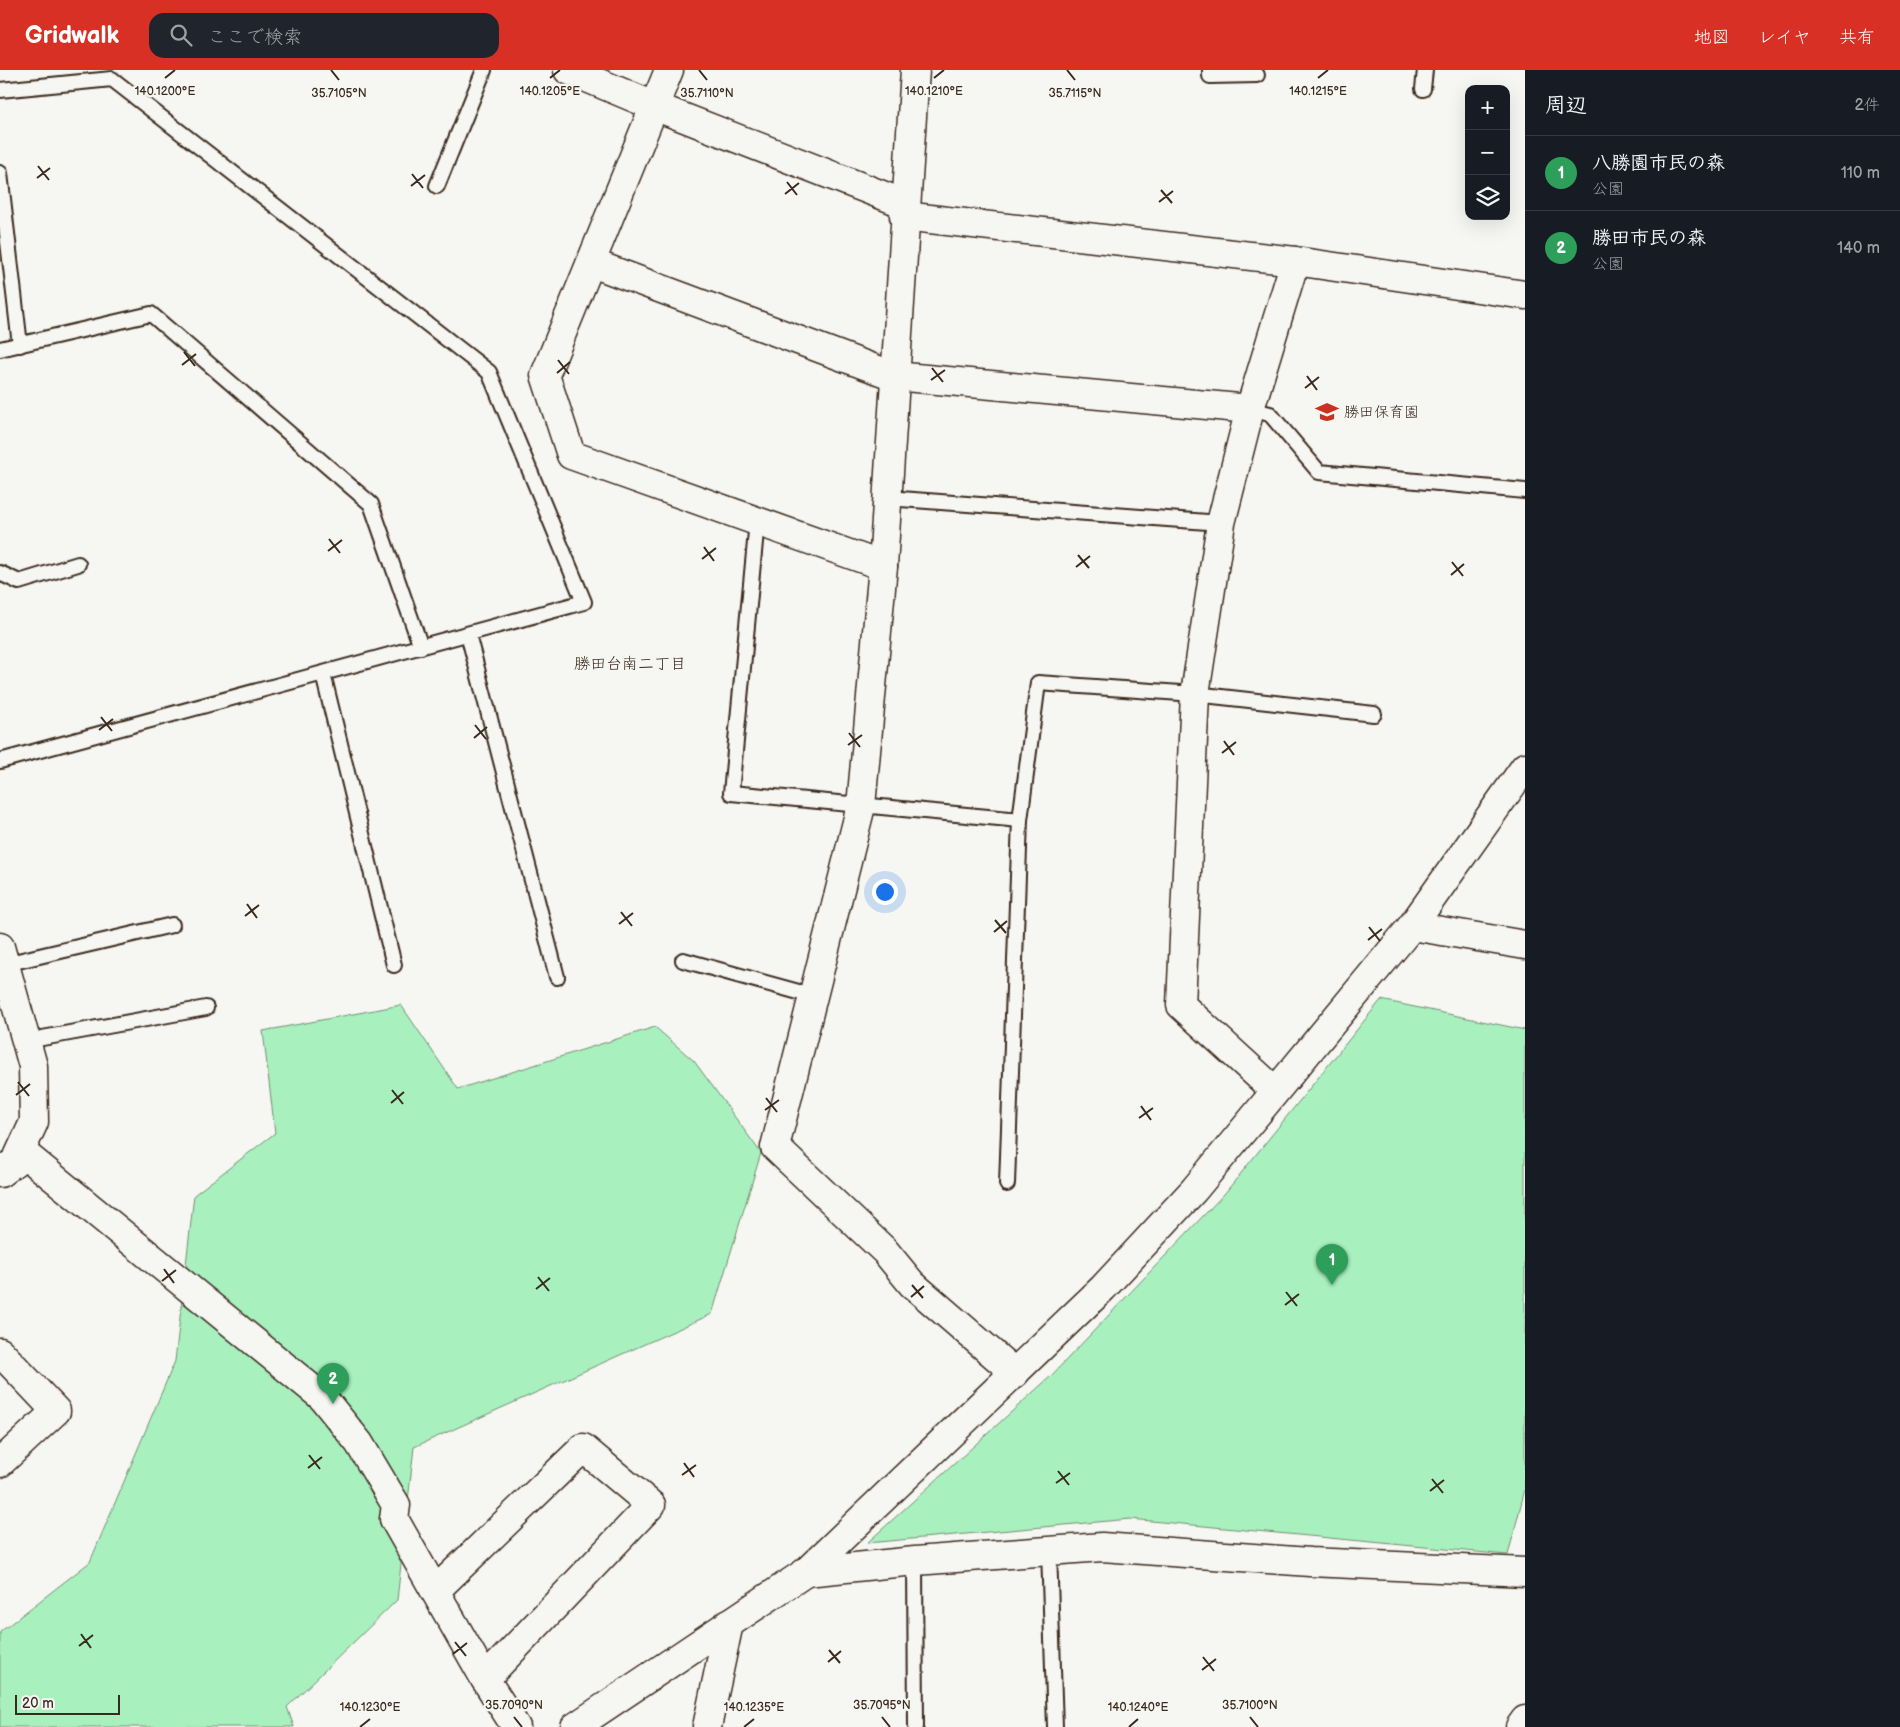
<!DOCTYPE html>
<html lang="ja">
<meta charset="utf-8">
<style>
:root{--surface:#171b24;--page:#20242c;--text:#f1f3f6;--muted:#9ea1a6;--line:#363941;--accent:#d93025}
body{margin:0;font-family:"Balsamiq Sans","Klee One",sans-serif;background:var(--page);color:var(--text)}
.controls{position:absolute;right:15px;top:15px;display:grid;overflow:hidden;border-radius:10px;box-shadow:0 5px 20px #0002}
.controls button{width:45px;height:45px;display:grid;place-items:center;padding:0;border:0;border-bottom:1px solid var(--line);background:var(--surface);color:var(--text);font:25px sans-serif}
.scale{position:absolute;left:15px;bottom:12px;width:105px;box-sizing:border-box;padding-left:5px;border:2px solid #3b2a1e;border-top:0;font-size:14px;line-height:18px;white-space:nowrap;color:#3b2a1e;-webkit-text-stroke:4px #f6f6f2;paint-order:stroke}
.you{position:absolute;left:884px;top:821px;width:18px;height:18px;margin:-12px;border:4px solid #fff;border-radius:50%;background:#1a73e8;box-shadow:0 0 0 8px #1a73e833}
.badge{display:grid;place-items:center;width:32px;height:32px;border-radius:50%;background:var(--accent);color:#fff;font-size:16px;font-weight:700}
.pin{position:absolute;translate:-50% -41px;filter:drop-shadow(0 1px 2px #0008)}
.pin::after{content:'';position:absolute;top:26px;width:18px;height:15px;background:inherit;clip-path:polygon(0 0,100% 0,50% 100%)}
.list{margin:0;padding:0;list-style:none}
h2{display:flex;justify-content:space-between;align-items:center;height:65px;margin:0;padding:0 20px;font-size:21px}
h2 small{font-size:16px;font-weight:400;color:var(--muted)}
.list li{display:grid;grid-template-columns:32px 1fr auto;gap:15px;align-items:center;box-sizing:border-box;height:75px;padding:0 20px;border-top:1px solid var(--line)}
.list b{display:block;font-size:19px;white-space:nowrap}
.list p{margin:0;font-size:16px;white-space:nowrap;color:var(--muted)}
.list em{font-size:16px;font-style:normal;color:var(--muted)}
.icon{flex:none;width:28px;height:28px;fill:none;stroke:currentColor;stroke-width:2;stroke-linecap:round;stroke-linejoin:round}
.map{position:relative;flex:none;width:1525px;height:1657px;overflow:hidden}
header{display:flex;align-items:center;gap:30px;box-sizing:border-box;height:70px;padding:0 25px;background:var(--accent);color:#fff}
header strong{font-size:24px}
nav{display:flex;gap:28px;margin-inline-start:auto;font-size:18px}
.search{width:350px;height:45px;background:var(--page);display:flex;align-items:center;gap:12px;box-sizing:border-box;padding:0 18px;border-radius:15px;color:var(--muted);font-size:19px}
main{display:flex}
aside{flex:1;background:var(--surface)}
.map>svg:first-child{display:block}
.green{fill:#a8f1bf;stroke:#728e6e}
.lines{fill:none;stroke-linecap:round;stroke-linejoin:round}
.lane-casing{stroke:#3b2a1e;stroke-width:18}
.street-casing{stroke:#3b2a1e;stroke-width:31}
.lane{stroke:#f6f6f2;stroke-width:14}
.street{stroke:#f6f6f2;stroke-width:28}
.ticks{fill:none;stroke:#3b2a1e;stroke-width:2}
.labels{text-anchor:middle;stroke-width:4.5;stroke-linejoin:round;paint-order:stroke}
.poi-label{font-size:15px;fill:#3b2a1e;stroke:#f6f6f2;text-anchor:start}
.neighbourhood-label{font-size:16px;fill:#3b2a1e;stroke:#f6f6f2}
.ticks-label{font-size:12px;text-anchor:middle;fill:#3b2a1e;stroke:#f6f6f2;stroke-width:4.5;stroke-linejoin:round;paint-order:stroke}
</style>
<header>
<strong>Gridwalk</strong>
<div class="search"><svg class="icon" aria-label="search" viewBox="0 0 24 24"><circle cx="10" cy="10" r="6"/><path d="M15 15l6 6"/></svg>ここで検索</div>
<nav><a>地図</a><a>レイヤ</a><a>共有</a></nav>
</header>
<main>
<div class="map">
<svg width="1525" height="1657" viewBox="0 0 1525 1657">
<rect width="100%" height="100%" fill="#f6f6f2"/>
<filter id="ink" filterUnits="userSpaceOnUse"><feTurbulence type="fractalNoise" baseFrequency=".02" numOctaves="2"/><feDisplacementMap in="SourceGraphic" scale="10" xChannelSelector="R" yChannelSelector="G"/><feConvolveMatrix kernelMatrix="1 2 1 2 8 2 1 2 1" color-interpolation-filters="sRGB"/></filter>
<g filter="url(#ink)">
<g class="green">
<path d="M1381,930L1525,960V1419L1508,1485L1130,1449L867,1473L1051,1306L1225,1123Z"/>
<path d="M401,935L458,1019L655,957L694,991L761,1083L712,1244L414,1377L397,1530L287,1637L294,1657H0V1562L90,1492L175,1291L194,1125L275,1063L263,961Z"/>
</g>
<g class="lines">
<defs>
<g id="lane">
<path d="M1210,0V6L1257,5"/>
<path d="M1423,19L1425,0"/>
<path d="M0,20L112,9L489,302L584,532L0,691"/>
<path d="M0,103L20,275"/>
<path d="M437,116L484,0"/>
<path d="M0,279L151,244L371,434L421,577"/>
<path d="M1250,339L1270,344L1319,402L1525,421"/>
<path d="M887,428L1221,453"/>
<path d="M757,451L731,723L1020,750"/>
<path d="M0,503L19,512L78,494"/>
<path d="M468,564L557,907"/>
<path d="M323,604L394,895"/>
<path d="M683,890L813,926"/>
<path d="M5,894L172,855"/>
<path d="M26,971L206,938"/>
<path d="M1007,1114L1020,750L1038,613L1195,624L1374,644"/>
<path d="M1049,1481L1055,1657"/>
<path d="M915,1491L916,1657"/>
</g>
<g id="street">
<path d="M568,0L654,36L905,134"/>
<path d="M669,0L545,305L571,385L883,496"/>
<path d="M915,0L883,496L861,736L775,1077L885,1181L912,1214L1015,1303"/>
<path d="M904,146L1295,191L1525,225"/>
<path d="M592,193L894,306L1250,339"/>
<path d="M1412,856L1525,875"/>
<path d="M0,877L33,996L34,1052L16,1091L0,1103"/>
<path d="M1275,1021L1181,935L1195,624L1221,453L1250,339L1295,191"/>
<path d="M21,1081L322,1327L359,1373L396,1435L394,1449L485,1609L516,1657"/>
<path d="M0,1282L56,1341L0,1393"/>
<path d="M806,1502L915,1491L1102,1477L1310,1492L1525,1502"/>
<path d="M435,1521L583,1378L651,1435L485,1609"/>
<path d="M575,1657L806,1502L1103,1218L1194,1120L1412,856L1525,697"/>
<path d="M707,1657L729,1553"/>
<path d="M1520,1657L1525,1650"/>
</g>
</defs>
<use href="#lane" class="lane-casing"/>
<use href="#street" class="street-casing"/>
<use href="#lane" class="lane"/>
<use href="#street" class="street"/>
</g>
</g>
<path class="ticks" d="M331,0L339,10M699,0L707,10M1067,0L1075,10M165,8L175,0M550,8L560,0M934,8L944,0M1318,8L1328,0M38,96L49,110M412,104L423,118M37,108L50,98M787,112L797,125M411,116L425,105M1161,120L1172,133M785,124L799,113M1159,132L1173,121M184,282L195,296M558,290L569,304M182,295L196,284M932,298L943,312M557,303L570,292M1307,306L1317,320M931,310L945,300M1305,318L1319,307M329,469L340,483M704,477L714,491M328,481L342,470M1078,485L1089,498M702,489L716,478M1452,492L1463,506M1076,497L1090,486M1451,505L1464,494M101,647L112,661M475,655L486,669M99,660L113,649M849,663L860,677M474,668L487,657M1224,671L1234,685M848,675L862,665M1222,683L1236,672M247,834L257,848M621,842L632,856M245,846L259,835M995,850L1006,863M619,854L633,843M1369,857L1380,871M994,862L1007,851M1368,870L1382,859M18,1012L29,1026M392,1020L403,1034M16,1025L30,1014M766,1028L777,1042M391,1033L404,1022M1141,1036L1151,1050M765,1040L779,1030M1139,1048L1153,1038M164,1199L174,1213M538,1207L549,1221M162,1211L176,1200M912,1215L923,1228M536,1219L550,1208M1286,1222L1297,1236M911,1227L924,1216M1285,1235L1299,1224M309,1385L320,1399M684,1393L694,1407M308,1398L322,1387M1058,1401L1069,1415M682,1405L696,1395M1432,1409L1443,1423M1056,1413L1070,1403M1430,1421L1444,1410M81,1564L91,1578M455,1572L466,1586M79,1576L93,1565M829,1580L840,1593M453,1584L467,1573M1203,1587L1214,1601M828,1592L841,1581M1202,1600L1216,1589M514,1647L522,1657M882,1647L890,1657M1250,1647L1258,1657M360,1657L370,1649M744,1657L754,1649M1129,1657L1138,1649"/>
<defs>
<symbol id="school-bare" viewBox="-9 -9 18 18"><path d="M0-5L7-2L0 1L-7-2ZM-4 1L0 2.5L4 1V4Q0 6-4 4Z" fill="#c8321e" stroke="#f6f6f2" stroke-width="2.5" paint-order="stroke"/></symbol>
</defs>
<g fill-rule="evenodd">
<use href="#school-bare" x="1311" y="326" width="32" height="32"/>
</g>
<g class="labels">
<g class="poi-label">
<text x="1344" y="347">勝田保育園</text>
</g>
<g class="neighbourhood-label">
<text x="630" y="599">勝田台南二丁目</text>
</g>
</g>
<g class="ticks-label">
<text x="165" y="25">140.1200°E</text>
<text x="550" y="25">140.1205°E</text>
<text x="934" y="25">140.1210°E</text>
<text x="1318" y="25">140.1215°E</text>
<text x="339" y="27">35.7105°N</text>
<text x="707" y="27">35.7110°N</text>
<text x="1075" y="27">35.7115°N</text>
<text x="514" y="1639">35.7090°N</text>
<text x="882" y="1639">35.7095°N</text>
<text x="1250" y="1639">35.7100°N</text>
<text x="370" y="1641">140.1230°E</text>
<text x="754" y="1641">140.1235°E</text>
<text x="1138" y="1641">140.1240°E</text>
</g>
</svg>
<div class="controls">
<button>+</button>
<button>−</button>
<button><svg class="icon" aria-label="layers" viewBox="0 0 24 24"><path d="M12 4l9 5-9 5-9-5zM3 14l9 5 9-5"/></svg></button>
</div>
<div class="scale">20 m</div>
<div class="you"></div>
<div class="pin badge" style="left:1332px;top:1215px;background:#2e9e5b">1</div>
<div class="pin badge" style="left:333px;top:1334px;background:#2e9e5b">2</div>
</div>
<aside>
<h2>周辺<small>2件</small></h2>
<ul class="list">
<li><span class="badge" style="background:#2e9e5b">1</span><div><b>八勝園市民の森</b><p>公園</p></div><em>110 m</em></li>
<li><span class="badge" style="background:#2e9e5b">2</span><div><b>勝田市民の森</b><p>公園</p></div><em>140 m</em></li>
</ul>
</aside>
</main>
